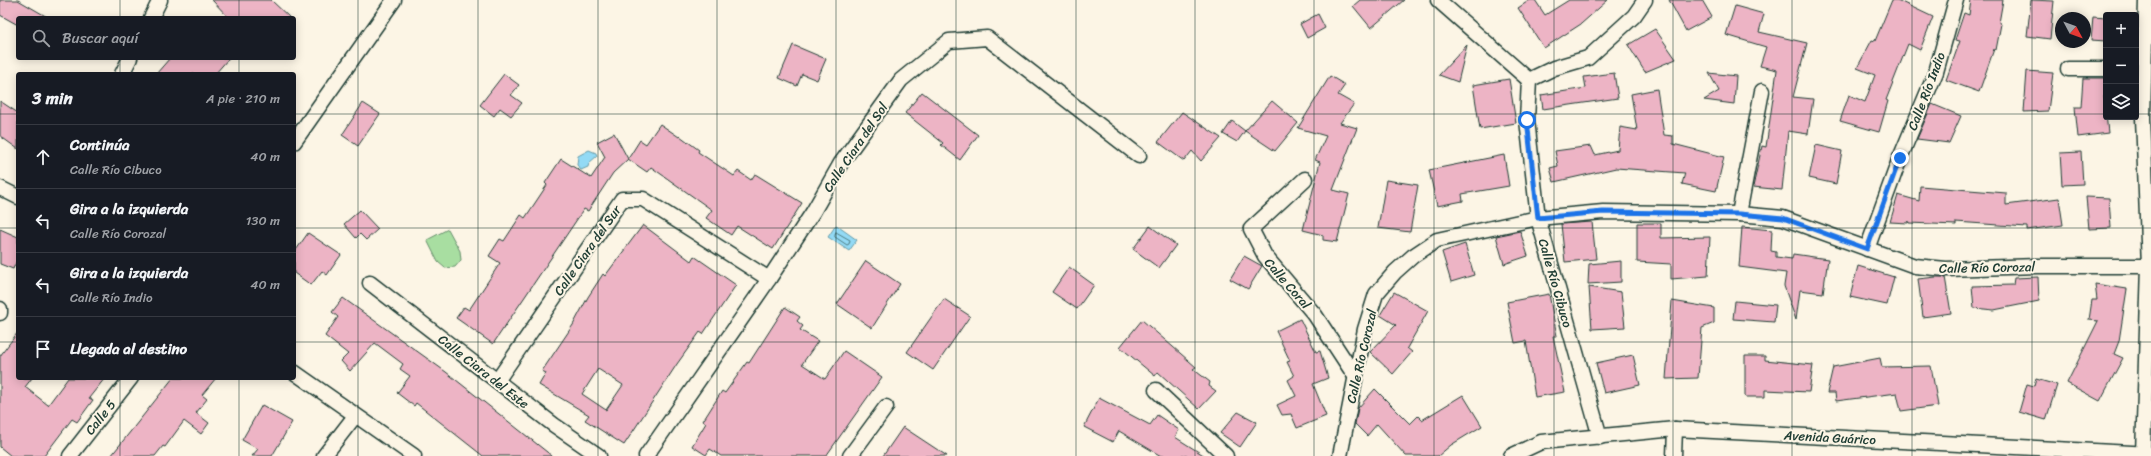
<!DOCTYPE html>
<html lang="es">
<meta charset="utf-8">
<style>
:root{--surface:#171b24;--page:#242831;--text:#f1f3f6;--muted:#9ea1a6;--line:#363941}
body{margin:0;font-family:Sriracha,sans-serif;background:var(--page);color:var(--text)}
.controls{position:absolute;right:12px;top:12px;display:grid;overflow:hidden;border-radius:4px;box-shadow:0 2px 10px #0003}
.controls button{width:36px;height:36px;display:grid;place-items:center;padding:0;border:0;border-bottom:1px solid var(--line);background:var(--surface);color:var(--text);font:20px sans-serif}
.compass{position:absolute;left:2055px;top:12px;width:36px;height:36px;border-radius:50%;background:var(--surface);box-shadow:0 2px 10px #0003;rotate:131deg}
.stop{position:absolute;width:12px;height:12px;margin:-9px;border:3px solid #1a73e8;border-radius:50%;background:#fff}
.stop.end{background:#1a73e8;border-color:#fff;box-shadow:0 1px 4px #0008}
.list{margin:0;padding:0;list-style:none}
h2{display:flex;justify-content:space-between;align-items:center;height:52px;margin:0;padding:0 16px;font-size:17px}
h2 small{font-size:13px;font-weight:400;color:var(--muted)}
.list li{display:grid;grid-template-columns:26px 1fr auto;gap:12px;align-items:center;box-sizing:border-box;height:64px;padding:0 16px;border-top:1px solid var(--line)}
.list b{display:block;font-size:15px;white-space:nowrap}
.list p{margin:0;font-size:13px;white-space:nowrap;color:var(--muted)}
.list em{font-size:13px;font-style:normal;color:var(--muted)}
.icon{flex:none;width:22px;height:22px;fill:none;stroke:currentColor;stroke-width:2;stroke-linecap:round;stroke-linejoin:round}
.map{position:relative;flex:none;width:2151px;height:456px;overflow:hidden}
.search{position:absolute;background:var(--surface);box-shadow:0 2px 10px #0003;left:16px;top:16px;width:280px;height:44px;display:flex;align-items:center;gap:10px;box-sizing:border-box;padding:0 14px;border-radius:4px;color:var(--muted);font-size:15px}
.panel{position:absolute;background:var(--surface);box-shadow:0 2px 10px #0003;left:16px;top:72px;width:280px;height:308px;border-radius:4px}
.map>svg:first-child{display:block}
.green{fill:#a8dea1;stroke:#648e6a}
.water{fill:#93daf5;stroke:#659ba8}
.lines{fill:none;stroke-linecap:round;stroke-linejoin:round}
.shore{stroke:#4d7c81;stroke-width:1}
.building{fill:#edb4c5;stroke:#1f3d34;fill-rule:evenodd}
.street-casing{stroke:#1f3d34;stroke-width:17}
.street{stroke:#fcf5e5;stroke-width:14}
.route{stroke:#1a73e8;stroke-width:5}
.grid{fill:none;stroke:#1f3d34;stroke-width:1;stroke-opacity:0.55}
.labels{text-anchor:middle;stroke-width:4;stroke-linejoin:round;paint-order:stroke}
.street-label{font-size:13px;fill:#1f3d34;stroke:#fcf5e5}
</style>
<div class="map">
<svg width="2151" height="456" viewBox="0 0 2151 456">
<rect width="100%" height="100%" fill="#fcf5e5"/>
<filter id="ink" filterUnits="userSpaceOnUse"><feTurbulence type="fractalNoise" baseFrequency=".025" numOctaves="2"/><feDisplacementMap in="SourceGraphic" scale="8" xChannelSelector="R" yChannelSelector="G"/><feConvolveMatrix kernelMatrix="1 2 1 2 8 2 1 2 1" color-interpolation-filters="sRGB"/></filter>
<g filter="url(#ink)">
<path class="green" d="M448,229L460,251L461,260L455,267L445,268L438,262L427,240Z"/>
<g class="water">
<path d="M589,150L596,153L597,156L589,163L588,167L581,170L577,165L578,156Z"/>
<path d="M836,225L857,240L849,251L828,237Z"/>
</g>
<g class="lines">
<path class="shore" d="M836,232L850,240L849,244L847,245L835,237Z"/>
</g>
<g class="building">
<path d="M0,0H18L49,18H18V25L0,15Z"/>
<path d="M212,0H271L290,18H229Z"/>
<path d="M1360,0H1404L1371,28L1353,6Z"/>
<path d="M1530,0H1535L1545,15L1569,0H1608L1581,24L1544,48L1518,8Z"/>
<path d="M1669,0H1702L1712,17L1686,31Z"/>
<path d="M1892,0H1897L1933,17L1920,50L1908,44L1886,100L1888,101L1879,132L1840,121L1849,95L1865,102L1875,75L1857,68L1872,40L1875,41Z"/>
<path d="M1971,0H2003L1999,23L2001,24L1996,50L1994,49L1979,92L1946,80L1960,41L1955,40L1964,13L1969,15Z"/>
<path d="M2031,0L2054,1L2050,39L2027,36Z"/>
<path d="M1735,6L1764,14L1759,32L1807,43L1793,97L1813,99L1808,134L1788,131L1782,190L1753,187L1762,146L1766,147L1777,70L1760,66L1766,47L1726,35Z"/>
<path d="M1318,14L1325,28L1307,38L1300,24Z"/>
<path d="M2093,17L2106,18V41L2091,40Z"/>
<path d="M1655,29L1676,59L1645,72L1628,45Z"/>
<path d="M793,45L826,59L817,80L802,74L797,86L779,78Z"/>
<path d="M1467,45L1458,82L1439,75Z"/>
<path d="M170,58H229L215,74H156Z"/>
<path d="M2027,71L2053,73L2048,111L2024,112Z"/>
<path d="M1614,73L1618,98L1543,109L1541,95L1586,88L1584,77Z"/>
<path d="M1709,73L1736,76L1734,104L1704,100L1719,91Z"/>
<path d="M504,74L519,85L511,95L522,103L511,116L500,108L494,116L480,105Z"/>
<path d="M1330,76L1345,85L1338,95L1354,104L1340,123L1357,128L1333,190L1349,194L1337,242L1323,240V235L1303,230L1320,162L1315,160L1326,136L1298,128Z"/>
<path d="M2083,78H2106V95H2104L2108,133L2078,137L2075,107H2081Z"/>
<path d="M1509,79L1516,123L1480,129L1473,85Z"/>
<path d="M1657,89L1664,135L1673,136V144L1724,157L1716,191L1682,184L1685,173L1616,168L1554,182L1550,168L1558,166L1555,151L1591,146L1595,155L1618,150L1620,127L1637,130L1631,94Z"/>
<path d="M922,92L978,135L960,160L941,145L943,143L905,113Z"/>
<path d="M0,101L18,113V149L0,136Z"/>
<path d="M1272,101L1298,123L1275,151L1245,131Z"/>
<path d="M363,103L380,114L358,146L342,135Z"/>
<path d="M1932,104L1961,116L1949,143L1917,139Z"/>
<path d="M1182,112L1221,138L1201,161L1192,151L1184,161L1158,142Z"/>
<path d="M1232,121L1245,131L1237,142L1223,134Z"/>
<path d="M660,124L679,137L680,136L699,150L698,152L734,176L738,171L751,180L755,174L802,203L773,249L737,226L731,235L706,218L712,210L651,167L647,172L628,159L640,140L646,144Z"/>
<path d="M614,133L628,159L613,173L588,211L584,209L493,344L456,318L464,307L469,310L500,263L489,256L500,239L504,241L521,215L525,218L547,185L545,183L561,159L591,178L605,157L597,142Z"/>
<path d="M1816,145L1842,151L1836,184L1809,178Z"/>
<path d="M2081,152L2083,184L2062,185L2060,153Z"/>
<path d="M1504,155L1509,186L1462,194L1463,201L1437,206L1429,170Z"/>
<path d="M1386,180L1418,185L1410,232L1378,228Z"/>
<path d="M1920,186L2006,193V205L2059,198L2063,225L2027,230V227L1956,222V225L1909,223V221L1908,223L1890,222L1898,195L1919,201Z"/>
<path d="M2086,197L2109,198L2111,228L2089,229Z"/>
<path d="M360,210L378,229L366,240L360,234L356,238L344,224Z"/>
<path d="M1592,222L1596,259L1565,262L1561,224Z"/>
<path d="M1637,223H1661V238L1710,237L1708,276L1671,279V264L1637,262Z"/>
<path d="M643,225L691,261L694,256L736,285L703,334L700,332L677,364L624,445L585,420L589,415L539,385L546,373L542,371L573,325L588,297L603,274L605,276ZM598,369L623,385L606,410L582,394Z"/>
<path d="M1150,226L1176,245L1159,268L1133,249Z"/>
<path d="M1742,227L1772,230L1771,251L1776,252V257L1792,259L1793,254L1828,259L1823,293L1800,290L1796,320L1784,286L1786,273L1739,267Z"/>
<path d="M0,229L18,237V258L13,269L0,264Z"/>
<path d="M1520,231L1528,256L1504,264L1496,236Z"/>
<path d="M308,233L341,255L327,275L322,271L311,285L294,273V253Z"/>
<path d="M1465,244L1474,275L1451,282L1442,252Z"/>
<path d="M1244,256L1262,266L1248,289L1230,279Z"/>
<path d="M866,261L900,284L872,328L837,304Z"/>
<path d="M1621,261V282L1588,284L1589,264Z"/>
<path d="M1858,266L1894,277L1887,305L1850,297Z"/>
<path d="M1069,267L1094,285L1077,309L1052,292Z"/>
<path d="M1936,277H1945L1951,313L1923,317L1918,279Z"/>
<path d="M2038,277L2039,301L1994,310L1974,308L1972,286L2013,285L2014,278Z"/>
<path d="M2095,284L2127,289L2119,341L2114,354L2123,358L2100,401L2067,383L2098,321L2089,320L2092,300H2097Z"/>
<path d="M1589,287L1621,292L1625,327L1592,329Z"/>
<path d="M1394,292L1428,311L1407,348L1412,352L1393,374L1370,352L1396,325L1380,315Z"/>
<path d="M1549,294L1557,336H1553L1565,392L1535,397L1526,341L1515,343L1507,302Z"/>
<path d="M343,298L446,372L552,456H483L416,403L414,406L397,393L410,376L400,369L403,364L375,343L350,371L341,361L348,354L325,336L338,317L332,312Z"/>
<path d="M944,299L970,316L933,370L907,352Z"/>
<path d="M1672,301L1714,308V323L1702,328L1698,378L1666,379Z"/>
<path d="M1735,301L1776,305L1774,322L1733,319Z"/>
<path d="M785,307L800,317L797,321L803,326L800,330L818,341L802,364L825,379L844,351L882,377L826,456H721L710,449L706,455L692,446L706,423L703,421L722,391L725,393L747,362L749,363Z"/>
<path d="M1300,319L1316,352L1320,351L1328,378L1313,384L1326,416L1297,428L1291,414L1282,415L1277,405L1296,396L1288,380L1294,376L1287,362L1290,361L1276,331Z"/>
<path d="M1142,320L1196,367L1193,369L1210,382L1209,386L1216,391L1199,409L1158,372L1155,376L1120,347Z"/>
<path d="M18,332V378H32L25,387L48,405L68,378H105L89,398L93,400L77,422L72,419L44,456H11L0,447V356Z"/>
<path d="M1633,355L1640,385L1604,393L1596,363Z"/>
<path d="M1745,356H1765V360L1813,365L1809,392L1765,390V397H1745Z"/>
<path d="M1880,358L1882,367L1931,366L1938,406L1901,411L1897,393L1836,401L1835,393H1827L1833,367Z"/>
<path d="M173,378H216L202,395L207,399L196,413L209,423L201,434L184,421L165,447L163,446L155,456H111Z"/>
<path d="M2036,379L2057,385L2046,420L2019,412L2027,384L2034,386Z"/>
<path d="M1375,389L1410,424L1418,416L1422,420L1463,395L1482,426L1451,445L1438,456H1406L1377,424L1367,436L1355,424L1358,408Z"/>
<path d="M1099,398L1150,425L1157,415L1179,430L1175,437L1205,456H1161L1119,431L1113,442L1084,427Z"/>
<path d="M262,405L292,422L272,456H252L258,449L242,440Z"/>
<path d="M1238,412L1257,422L1240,447L1220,433Z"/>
<path d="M903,427L947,456H883Z"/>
</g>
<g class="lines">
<defs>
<g id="street">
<path d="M1438,0L1529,80"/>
<path d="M151,18L160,0"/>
<path d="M2068,69H2106"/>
<path d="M122,74L130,58"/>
<path d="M294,142L394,0"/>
<path d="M1305,179L1251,229L1265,256L1315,315L1355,376"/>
<path d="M0,188L18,197"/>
<path d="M1739,214L1762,91"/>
<path d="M1867,249L1900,158L1936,72L1956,0"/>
<path d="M370,283L554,425L599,456"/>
<path d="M0,309V313"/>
<path d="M294,372L414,456"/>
<path d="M497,381L622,199H643L769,279"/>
<path d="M1156,390L1226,456"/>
<path d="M1600,437L1538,218L1527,120L1529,80L1554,68L1588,58L1634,16L1645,0"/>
<path d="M2143,454L2149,266L2143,118L2146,0"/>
<path d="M70,456L131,378"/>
<path d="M324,456L355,416"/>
<path d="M646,456L769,279L813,212L841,163L901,80L949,41L987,38L1139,156"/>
<path d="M850,456L886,407"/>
<path d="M1340,456L1365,329L1376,294L1395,272L1413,256L1437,240L1538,218L1603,212L1739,214L1783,218L1915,266L1946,269L2038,266H2149"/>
<path d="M1511,456L1541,442L1675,429L2151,454"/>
<path d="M1674,456L1675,429"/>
</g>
</defs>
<use href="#street" class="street-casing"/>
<use href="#street" class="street"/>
</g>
</g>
<g class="lines" filter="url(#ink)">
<path class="route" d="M1527,120L1538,218L1603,212L1739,214L1783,218L1867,249L1900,158"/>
</g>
<path class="grid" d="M120,0V18M239,0V18M358,0V456M478,0V456M598,0V456M717,0V456M836,0V456M956,0V456M1076,0V456M1195,0V456M1314,0V456M1434,0V456M1554,0V456M1673,0V456M1792,0V456M1912,0V456M2032,0V456M120,58V74M239,58V74M0,114H18M294,114H2106M2136,114H2151M0,228H18M294,228H2151M0,342H18M294,342H2151M120,378V456M239,378V456"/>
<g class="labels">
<g class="street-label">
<text transform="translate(1926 91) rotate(-69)" y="5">Calle Río Indio</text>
<text transform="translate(855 147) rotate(-56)" y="5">Calle Ciara del Sol</text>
<text transform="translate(587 250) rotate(-55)" y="5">Calle Ciara del Sur</text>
<text transform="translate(1987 267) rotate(-1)" y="5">Calle Río Corozal</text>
<text transform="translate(1288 283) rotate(49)" y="5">Calle Coral</text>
<text transform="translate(1556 283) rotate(74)" y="5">Calle Río Cibuco</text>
<text transform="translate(1361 356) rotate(-77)" y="5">Calle Río Corozal</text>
<text transform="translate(484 371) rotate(38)" y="5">Calle Ciara del Este</text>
<text transform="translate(100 417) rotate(-52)" y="5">Calle 5</text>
<text transform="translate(1830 437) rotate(3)" y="5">Avenida Guárico</text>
</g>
</g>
</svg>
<div class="controls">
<button>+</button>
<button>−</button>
<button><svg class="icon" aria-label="layers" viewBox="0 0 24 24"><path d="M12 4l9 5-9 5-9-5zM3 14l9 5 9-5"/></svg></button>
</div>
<svg class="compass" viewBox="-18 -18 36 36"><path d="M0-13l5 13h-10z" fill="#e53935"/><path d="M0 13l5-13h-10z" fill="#9ea1a6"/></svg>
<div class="stop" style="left:1527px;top:120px"></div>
<div class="stop end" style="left:1900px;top:158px"></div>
<div class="search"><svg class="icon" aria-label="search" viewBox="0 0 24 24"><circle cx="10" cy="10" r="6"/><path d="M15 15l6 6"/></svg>Buscar aquí</div>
<section class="panel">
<h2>3 min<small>A pie · 210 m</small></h2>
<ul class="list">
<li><svg class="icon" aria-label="ahead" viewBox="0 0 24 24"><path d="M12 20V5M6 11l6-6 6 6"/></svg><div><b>Continúa</b><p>Calle Río Cibuco</p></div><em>40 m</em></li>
<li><svg class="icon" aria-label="left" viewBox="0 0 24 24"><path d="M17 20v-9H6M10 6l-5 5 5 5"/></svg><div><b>Gira a la izquierda</b><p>Calle Río Corozal</p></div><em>130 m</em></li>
<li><svg class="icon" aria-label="left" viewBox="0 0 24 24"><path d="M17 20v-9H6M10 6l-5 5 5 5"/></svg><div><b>Gira a la izquierda</b><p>Calle Río Indio</p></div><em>40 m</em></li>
<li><svg class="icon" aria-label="arrive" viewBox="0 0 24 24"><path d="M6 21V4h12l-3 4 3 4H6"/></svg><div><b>Llegada al destino</b></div></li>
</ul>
</section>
</div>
